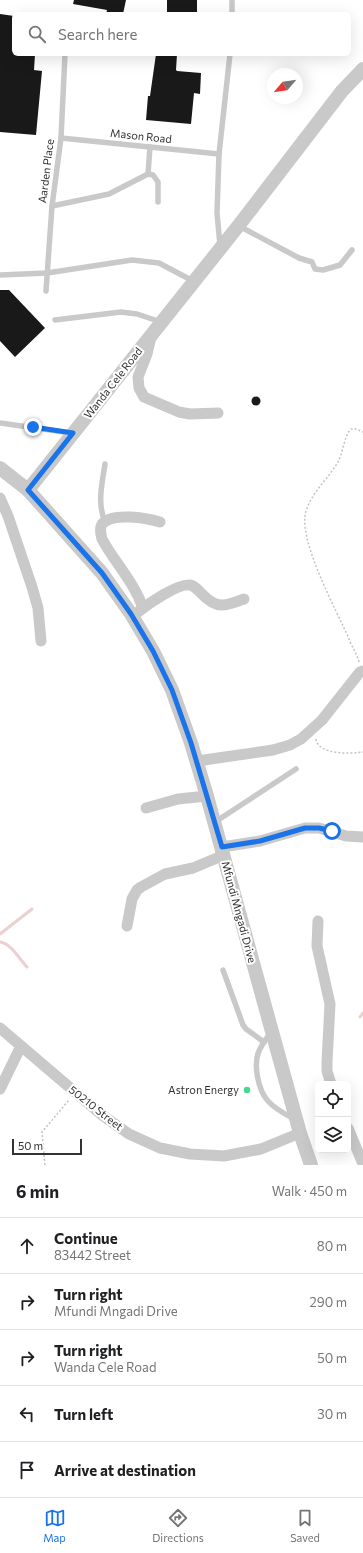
<!DOCTYPE html>
<meta charset="utf-8">
<style>
:root{--surface:#fff;--page:#f6f6f6;--text:#202124;--muted:#757577;--line:#e0e0e0;--accent:#1a73e8}
body{margin:0;font-family:Commissioner,sans-serif;background:var(--page);color:var(--text)}
.controls{position:absolute;right:12px;bottom:12px;display:grid;overflow:hidden;border-radius:6px;box-shadow:0 4px 16px #0002}
.controls button{width:36px;height:36px;display:grid;place-items:center;padding:0;border:0;border-bottom:1px solid var(--line);background:var(--surface);color:var(--text);font:20px sans-serif}
.compass{position:absolute;left:267px;top:68px;width:36px;height:36px;border-radius:50%;background:var(--surface);box-shadow:0 4px 16px #0002;rotate:241deg}
.scale{position:absolute;left:12px;bottom:10px;width:70px;box-sizing:border-box;padding-left:4px;border:2px solid #323232;border-top:0;font-size:11px;line-height:14px;white-space:nowrap;color:#323232;-webkit-text-stroke:3px #fff;paint-order:stroke}
.stop{position:absolute;width:12px;height:12px;margin:-9px;border:3px solid #1a73e8;border-radius:50%;background:#fff}
.stop.end{background:#1a73e8;border-color:#fff;box-shadow:0 1px 4px #0008}
.list{margin:0;padding:0;list-style:none}
h2{display:flex;justify-content:space-between;align-items:center;height:52px;margin:0;padding:0 16px;font-size:17px}
h2 small{font-size:13px;font-weight:400;color:var(--muted)}
.list li{display:grid;grid-template-columns:26px 1fr auto;gap:12px;align-items:center;box-sizing:border-box;height:56px;padding:0 16px;border-top:1px solid var(--line)}
.list b{display:block;font-size:15px;white-space:nowrap}
.list p{margin:0;font-size:13px;white-space:nowrap;color:var(--muted)}
.list em{font-size:13px;font-style:normal;color:var(--muted)}
.icon{flex:none;width:22px;height:22px;fill:none;stroke:currentColor;stroke-width:2;stroke-linecap:round;stroke-linejoin:round}
.map{position:relative;flex:none;width:363px;height:1165px;overflow:hidden}
.search{position:absolute;background:var(--surface);box-shadow:0 4px 16px #0002;left:12px;right:12px;top:12px;height:44px;display:flex;align-items:center;gap:10px;box-sizing:border-box;padding:0 14px;border-radius:6px;color:var(--muted);font-size:15px}
.sheet{height:332px;background:var(--surface)}
nav{display:flex;justify-content:space-around;align-items:center;box-sizing:border-box;height:56px;border-top:1px solid var(--line);background:var(--surface);font-size:11px;color:var(--muted)}
nav a{display:grid;justify-items:center;gap:2px}
nav .on{color:var(--accent)}
.map>svg:first-child{display:block}
.lines{fill:none;stroke-linecap:round;stroke-linejoin:round}
.stream{stroke:#ebd0d1;stroke-width:3}
.building{fill:#191919}
.path{stroke:#c2c2c2;stroke-width:1.5;stroke-dasharray:2 2;stroke-linecap:butt}
.service{stroke:#c9c9c9;stroke-width:5.5}
.minor{stroke:#c9c9c9;stroke-width:11}
.tertiary{stroke:#c9c9c9;stroke-width:14}
.route{stroke:#1a73e8;stroke-width:5}
.poi-dot{fill:#45d98f;stroke:#fff;stroke-width:1.5}
.labels{text-anchor:middle;stroke-width:4;stroke-linejoin:round;paint-order:stroke}
.street-label{font-size:11px;fill:#323232;stroke:#fff}
.poi-label{font-size:11px;fill:#323232;stroke:#fff;text-anchor:end}
</style>
<div class="map">
<svg width="363" height="1165" viewBox="0 0 363 1165">
<rect width="100%" height="100%" fill="#fff"/>
<g class="lines">
<g class="stream">
<path d="M0,934L32,909"/>
<path d="M0,942C12,944 19,959 27,967"/>
<path d="M360,1017L363,1013"/>
</g>
</g>
<g class="building">
<path d="M74,0H126L123,14H106L107,10L73,4Z"/>
<rect x="167" y="0" width="30" height="14"/>
<path d="M0,14L14,16V54H35L34,70L42,71L36,135L0,132Z"/>
<path d="M156,54H177L176,70L177,71L201,73L200,94L194,93L191,124L146,120L148,96H150Z"/>
<path d="M0,290H9L45,328L15,357L0,341Z"/>
<circle cx="256" cy="401" r="4.5"/>
</g>
<g class="lines">
<g class="path">
<path d="M359,662C357,654 352,647 349,639C337,611 297,539 306,511C312,492 328,479 338,462C343,453 344,436 351,429H356L363,432"/>
<path d="M316,739C318,755 351,754 363,752"/>
<path d="M45,1165L42,1132L69,1100"/>
</g>
<g class="service">
<path d="M232,14V0"/>
<path d="M61,138L219,154"/>
<path d="M148,174L150,147"/>
<path d="M52,206L109,194L148,174L153,175L158,182V202"/>
<path d="M239,226L299,258L312,262L315,269L323,270L340,265L352,250"/>
<path d="M220,245L217,213L219,154L230,54"/>
<path d="M0,275L47,273L132,260L159,263L193,281"/>
<path d="M46,291L52,206L61,138L65,54"/>
<path d="M55,320L121,312L137,314L161,322"/>
<path d="M0,423L71,433"/>
<path d="M105,522C97,503 102,484 105,464"/>
<path d="M215,822L296,769"/>
<path d="M223,970L243,1025L246,1029L264,1042"/>
<path d="M271,1032C267,1038 262,1044 259,1051C253,1064 258,1090 268,1101C275,1109 285,1114 294,1119"/>
</g>
<g class="minor">
<path d="M151,337L147,354L138,377L139,388L144,397L179,412L190,414L218,413"/>
<path d="M0,498L8,516L32,587L38,608L41,641"/>
<path d="M143,608C134,582 115,563 102,539C101,535 99,529 102,524C112,512 147,518 160,522"/>
<path d="M138,612C148,604 178,583 190,585C195,586 199,591 202,594C217,610 226,606 244,599"/>
<path d="M197,761L273,750L290,745L301,739L322,720L360,672L363,671"/>
<path d="M146,808L178,799L207,796"/>
<path d="M222,847L260,841L305,828H319L346,836L363,837"/>
<path d="M318,921L317,946L330,1004L327,1062V1071L331,1084"/>
<path d="M127,926L132,899L137,890L141,887L165,874L193,868L224,855"/>
<path d="M0,1028L102,1115L129,1134L160,1148L190,1154L224,1156L261,1149L300,1133"/>
<path d="M0,1089L21,1046"/>
<path d="M348,1128L363,1164"/>
</g>
<g class="tertiary">
<path d="M0,468L28,490L102,573L131,614L153,651L172,690L191,743L207,796L300,1133L311,1165"/>
<path d="M28,490L239,225L342,91L363,69"/>
</g>
</g>
<g class="lines">
<path class="route" d="M33,427L73,433L28,490L102,573L131,614L153,651L172,690L191,743L222,847L260,841L305,828H319L332,831"/>
</g>
<circle class="poi-dot" cx="247" cy="1090" r="4"/>
<g class="labels">
<g class="street-label">
<text transform="translate(141 136) rotate(6)" y="4">Mason Road</text>
<text transform="translate(46 171) rotate(-83)" y="4">Aarden Place</text>
<text transform="translate(113 383) rotate(-52)" y="4">Wanda Cele Road</text>
<text transform="translate(239 912) rotate(75)" y="4">Mfundi Mngadi Drive</text>
<text transform="translate(96 1108) rotate(38)" y="4">50210 Street</text>
</g>
<g class="poi-label">
<text x="239" y="1094">Astron Energy</text>
</g>
</g>
</svg>
<div class="controls">
<button><svg class="icon" aria-label="locate" viewBox="0 0 24 24"><circle cx="12" cy="12" r="6"/><path d="M12 2v4M12 18v4M2 12h4M18 12h4"/></svg></button>
<button><svg class="icon" aria-label="layers" viewBox="0 0 24 24"><path d="M12 4l9 5-9 5-9-5zM3 14l9 5 9-5"/></svg></button>
</div>
<svg class="compass" viewBox="-18 -18 36 36"><path d="M0-13l5 13h-10z" fill="#e53935"/><path d="M0 13l5-13h-10z" fill="#757577"/></svg>
<div class="scale">50 m</div>
<div class="stop" style="left:332px;top:831px"></div>
<div class="stop end" style="left:33px;top:427px"></div>
<div class="search"><svg class="icon" aria-label="search" viewBox="0 0 24 24"><circle cx="10" cy="10" r="6"/><path d="M15 15l6 6"/></svg>Search here</div>
</div>
<section class="sheet">
<h2>6 min<small>Walk · 450 m</small></h2>
<ul class="list">
<li><svg class="icon" aria-label="ahead" viewBox="0 0 24 24"><path d="M12 20V5M6 11l6-6 6 6"/></svg><div><b>Continue</b><p>83442 Street</p></div><em>80 m</em></li>
<li><svg class="icon" aria-label="right" viewBox="0 0 24 24"><path d="M7 20v-9h11M14 6l5 5-5 5"/></svg><div><b>Turn right</b><p>Mfundi Mngadi Drive</p></div><em>290 m</em></li>
<li><svg class="icon" aria-label="right" viewBox="0 0 24 24"><path d="M7 20v-9h11M14 6l5 5-5 5"/></svg><div><b>Turn right</b><p>Wanda Cele Road</p></div><em>50 m</em></li>
<li><svg class="icon" aria-label="left" viewBox="0 0 24 24"><path d="M17 20v-9H6M10 6l-5 5 5 5"/></svg><div><b>Turn left</b></div><em>30 m</em></li>
<li><svg class="icon" aria-label="arrive" viewBox="0 0 24 24"><path d="M6 21V4h12l-3 4 3 4H6"/></svg><div><b>Arrive at destination</b></div></li>
</ul>
</section>
<nav>
<a class="on"><svg class="icon" aria-label="map" viewBox="0 0 24 24"><path d="M3 6l6-2 6 2 6-2v14l-6 2-6-2-6 2zM9 4v14M15 6v14"/></svg>Map</a>
<a><svg class="icon" aria-label="directions" viewBox="0 0 24 24"><path d="M12 3l9 9-9 9-9-9zM9 14v-3h6M13 9l2 2-2 2"/></svg>Directions</a>
<a><svg class="icon" aria-label="saved" viewBox="0 0 24 24"><path d="M7 4h10v16l-5-4-5 4z"/></svg>Saved</a>
</nav>
